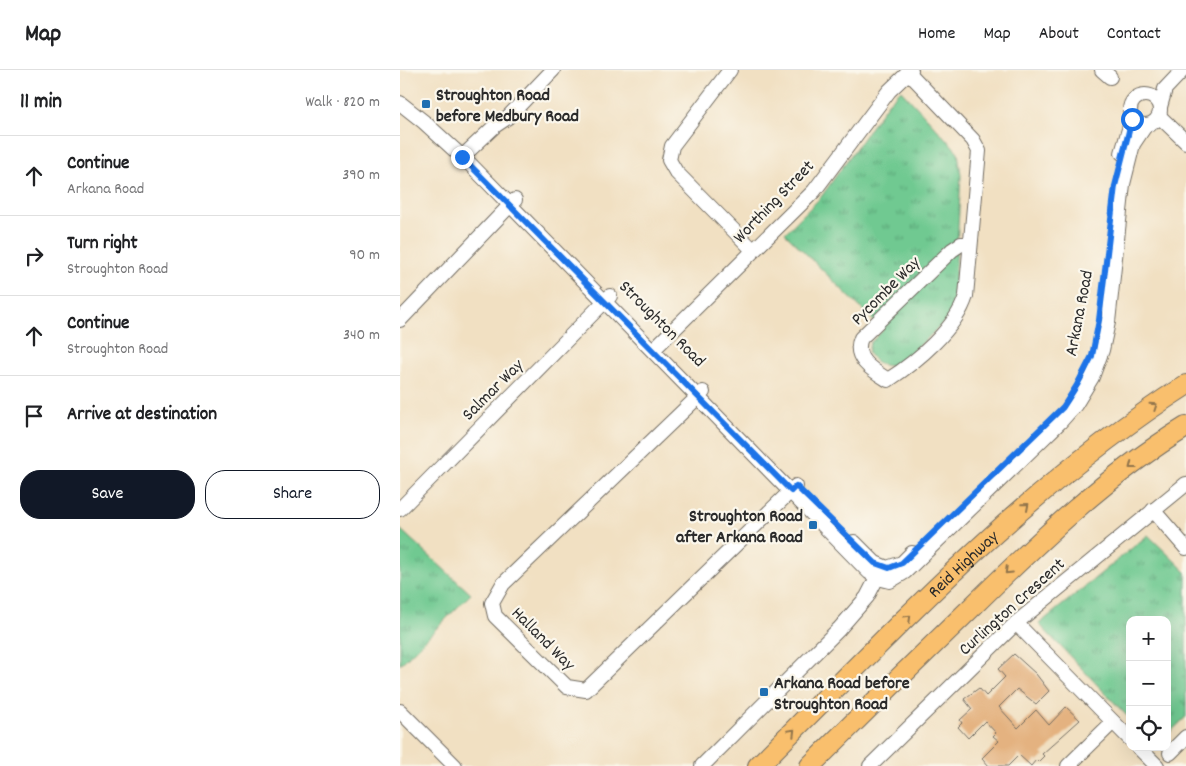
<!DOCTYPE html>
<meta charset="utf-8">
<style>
:root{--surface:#fff;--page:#f6f6f6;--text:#202124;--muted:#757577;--line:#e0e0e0;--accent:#111827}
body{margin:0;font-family:Dekko,sans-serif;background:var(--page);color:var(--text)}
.controls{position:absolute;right:15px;bottom:15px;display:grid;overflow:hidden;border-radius:10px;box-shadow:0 5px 20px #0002}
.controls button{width:45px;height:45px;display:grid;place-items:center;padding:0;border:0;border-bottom:1px solid var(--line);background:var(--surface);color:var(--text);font:25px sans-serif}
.stop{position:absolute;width:15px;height:15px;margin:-11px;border:4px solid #1a73e8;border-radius:50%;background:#fff}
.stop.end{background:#1a73e8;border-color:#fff;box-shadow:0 1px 5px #0008}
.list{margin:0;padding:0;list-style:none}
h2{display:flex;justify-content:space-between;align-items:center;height:65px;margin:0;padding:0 20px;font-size:21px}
h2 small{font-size:16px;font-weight:400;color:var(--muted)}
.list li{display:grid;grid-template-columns:32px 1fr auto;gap:15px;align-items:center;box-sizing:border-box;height:80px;padding:0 20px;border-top:1px solid var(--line)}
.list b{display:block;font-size:19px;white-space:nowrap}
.list p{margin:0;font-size:16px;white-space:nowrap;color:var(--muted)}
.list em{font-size:16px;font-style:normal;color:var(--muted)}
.actions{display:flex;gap:10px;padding:15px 20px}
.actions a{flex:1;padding:11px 0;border:1px solid var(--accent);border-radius:20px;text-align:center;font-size:18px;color:var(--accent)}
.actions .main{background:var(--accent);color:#fff}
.icon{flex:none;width:28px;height:28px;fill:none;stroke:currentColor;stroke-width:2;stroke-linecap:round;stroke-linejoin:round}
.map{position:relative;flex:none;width:786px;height:696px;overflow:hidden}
header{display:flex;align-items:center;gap:30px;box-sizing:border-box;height:70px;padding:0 25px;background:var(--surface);border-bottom:1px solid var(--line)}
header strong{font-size:24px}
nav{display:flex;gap:28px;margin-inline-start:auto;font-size:18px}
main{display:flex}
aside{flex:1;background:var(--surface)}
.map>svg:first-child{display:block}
.park{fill:url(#park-tufts);stroke:#4d7a5e}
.building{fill:#e4b280}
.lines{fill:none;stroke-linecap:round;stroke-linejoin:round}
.minor-casing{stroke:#706a60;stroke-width:16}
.highway-casing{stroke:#706a60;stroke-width:22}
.minor{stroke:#fff;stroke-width:14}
.highway{stroke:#f9bf6d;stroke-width:20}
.oneway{stroke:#92754c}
.route{stroke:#1a73e8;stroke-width:6}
.poi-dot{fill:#1f6fb2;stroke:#fbf7ec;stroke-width:2}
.labels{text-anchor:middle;stroke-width:4.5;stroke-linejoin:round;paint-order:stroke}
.poi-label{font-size:18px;font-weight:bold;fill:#2b2b2b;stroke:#fbf7ec;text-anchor:start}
.street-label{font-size:18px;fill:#2b2b2b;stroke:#fbf7ec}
</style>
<header>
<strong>Map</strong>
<nav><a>Home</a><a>Map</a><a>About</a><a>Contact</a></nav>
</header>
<main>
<aside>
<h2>11 min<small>Walk · 820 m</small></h2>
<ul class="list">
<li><svg class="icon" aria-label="ahead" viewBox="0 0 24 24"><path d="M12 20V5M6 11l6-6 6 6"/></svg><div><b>Continue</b><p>Arkana Road</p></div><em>390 m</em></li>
<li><svg class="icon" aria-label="right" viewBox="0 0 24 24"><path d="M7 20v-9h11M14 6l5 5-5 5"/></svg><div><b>Turn right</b><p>Stroughton Road</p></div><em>90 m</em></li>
<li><svg class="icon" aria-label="ahead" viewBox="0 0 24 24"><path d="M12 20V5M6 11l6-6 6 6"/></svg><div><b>Continue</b><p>Stroughton Road</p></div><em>340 m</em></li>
<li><svg class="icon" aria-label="arrive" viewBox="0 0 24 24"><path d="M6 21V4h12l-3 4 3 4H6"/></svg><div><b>Arrive at destination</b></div></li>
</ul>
<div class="actions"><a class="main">Save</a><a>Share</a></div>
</aside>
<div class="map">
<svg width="786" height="696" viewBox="0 0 786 696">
<defs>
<pattern id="park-tufts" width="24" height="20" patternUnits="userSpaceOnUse" patternTransform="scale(1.25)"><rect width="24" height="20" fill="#6fc991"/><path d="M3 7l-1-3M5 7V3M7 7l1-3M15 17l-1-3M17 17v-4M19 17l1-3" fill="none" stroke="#5ba377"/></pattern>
</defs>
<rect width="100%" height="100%" fill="#fbf7ec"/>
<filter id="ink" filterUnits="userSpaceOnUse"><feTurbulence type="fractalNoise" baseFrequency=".02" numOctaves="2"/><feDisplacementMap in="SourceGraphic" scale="10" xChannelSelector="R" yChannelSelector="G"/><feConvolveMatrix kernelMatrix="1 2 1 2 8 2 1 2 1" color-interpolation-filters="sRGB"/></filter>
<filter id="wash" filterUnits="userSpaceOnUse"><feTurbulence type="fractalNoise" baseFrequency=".0096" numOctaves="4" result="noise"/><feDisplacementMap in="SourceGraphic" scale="20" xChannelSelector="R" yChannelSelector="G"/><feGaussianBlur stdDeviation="1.12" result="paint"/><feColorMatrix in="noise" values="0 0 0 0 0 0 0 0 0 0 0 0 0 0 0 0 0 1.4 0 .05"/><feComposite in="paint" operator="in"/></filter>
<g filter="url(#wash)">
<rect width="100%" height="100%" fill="#f1e0c2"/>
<g class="park">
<path d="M501,20L558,82L561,106L553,244L500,294C485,298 478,295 468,283L470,273L483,260L385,163L421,127L488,33Z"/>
<path d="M0,459L71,524L0,595Z"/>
<path d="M748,465L786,502V647L767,665V550H730V649L639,554Z"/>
</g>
<g id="blocks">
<path class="building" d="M614,584L636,604L649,621L636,634L617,619L599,637L618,658L636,640L649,655L666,637L680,650L642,684L644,686L638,692L636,690L631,696L619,685L608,696H589L582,688L599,671L593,666L596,663L585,651L568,668L558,657L562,653L560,650L572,639L564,629L579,618L586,626L605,607L598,599Z"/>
</g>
</g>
<g filter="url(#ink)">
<use href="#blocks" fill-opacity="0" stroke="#706a60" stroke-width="1"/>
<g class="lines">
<defs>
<g id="minor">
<path d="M330,0L272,76L269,90L276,102L353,180"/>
<path d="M702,0L710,7"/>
<path d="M508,2L573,70L579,81L566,226C556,259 516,292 488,310C472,300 452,288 461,268L552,180L561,174H570"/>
<circle cx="745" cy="40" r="15"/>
<path d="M0,33L24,52L70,94L469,502L478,508L490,511L505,502L660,352L675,335L692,307L702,280L708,252L723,114L733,74L745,56"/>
<path d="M760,37L765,19L783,0"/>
<path d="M759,46L786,72"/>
<path d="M722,83L732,49"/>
<path d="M62,87L96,55L108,47L153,0"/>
<path d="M0,250L115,130"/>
<path d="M253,280L414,121L489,21L511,0"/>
<path d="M303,322L103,514L92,533L95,546L167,617L186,620L396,416"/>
<path d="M0,439L210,226"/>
<path d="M753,440L786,478"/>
<path d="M454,472L475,493L487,498L502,493L512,483"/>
<path d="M616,553L730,669"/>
<path d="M0,641L55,696"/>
<path d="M738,677L757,696"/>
<path d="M770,683L786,667"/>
<path d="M302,696L439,559L467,527L481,500"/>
<path d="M470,696L616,553L786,414"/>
<path d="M668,696L713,652"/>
</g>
<g id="highway">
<path id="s1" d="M358,696C493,562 624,418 786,315"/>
<path d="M410,696C463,643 517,590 572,537C638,472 707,405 786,357"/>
</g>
</defs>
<use href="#minor" class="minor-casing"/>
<use href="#highway" class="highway-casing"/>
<use href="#minor" class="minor"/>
<use href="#highway" class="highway"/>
</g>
<defs><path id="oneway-chevron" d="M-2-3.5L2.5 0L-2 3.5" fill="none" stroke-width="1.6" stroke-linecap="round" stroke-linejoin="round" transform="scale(1.25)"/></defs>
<g class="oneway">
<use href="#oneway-chevron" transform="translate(754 336) rotate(-34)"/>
<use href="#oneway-chevron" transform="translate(732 396) rotate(142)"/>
<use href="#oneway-chevron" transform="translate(626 436) rotate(-41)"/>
<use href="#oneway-chevron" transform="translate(608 501) rotate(136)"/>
<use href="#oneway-chevron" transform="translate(508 548) rotate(-44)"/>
<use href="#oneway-chevron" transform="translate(392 662) rotate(-45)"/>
</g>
</g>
<g class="lines" filter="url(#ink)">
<path class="route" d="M62,87L391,421L396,416L475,493L489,498L502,493L663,337L677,315L692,286L699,250L715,116L732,49"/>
</g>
<g class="poi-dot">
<rect x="21" y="29" width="10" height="10" rx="2.5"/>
<rect x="408" y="450" width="10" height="10" rx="2.5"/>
<rect x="359" y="617" width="10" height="10" rx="2.5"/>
</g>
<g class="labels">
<g class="poi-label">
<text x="36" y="30">Stroughton Road<tspan x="36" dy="21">before Medbury Road</tspan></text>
<text x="403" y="451" text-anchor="end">Stroughton Road<tspan x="403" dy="21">after Arkana Road</tspan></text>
<text x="374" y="618">Arkana Road before<tspan x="374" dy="21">Stroughton Road</tspan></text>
</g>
<g class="street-label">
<text transform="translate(373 131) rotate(-46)" y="6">Worthing Street</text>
<text transform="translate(485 220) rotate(-45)" y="6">Pycombe Way</text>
<text transform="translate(678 243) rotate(-79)" y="6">Arkana Road</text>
<text transform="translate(263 253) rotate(45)" y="6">Stroughton Road</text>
<text transform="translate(92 319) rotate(-45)" y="6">Salmar Way</text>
<text dy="6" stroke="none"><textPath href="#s1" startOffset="288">Reid Highway</textPath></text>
<text transform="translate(611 536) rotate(-42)" y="6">Curlington Crescent</text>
<text transform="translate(144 568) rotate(45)" y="6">Halland Way</text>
</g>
</g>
</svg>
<div class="controls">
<button>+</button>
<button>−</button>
<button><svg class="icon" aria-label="locate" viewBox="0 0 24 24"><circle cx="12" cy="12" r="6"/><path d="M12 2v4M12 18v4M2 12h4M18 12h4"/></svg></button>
</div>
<div class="stop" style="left:732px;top:49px"></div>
<div class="stop end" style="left:62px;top:87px"></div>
</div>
</main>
